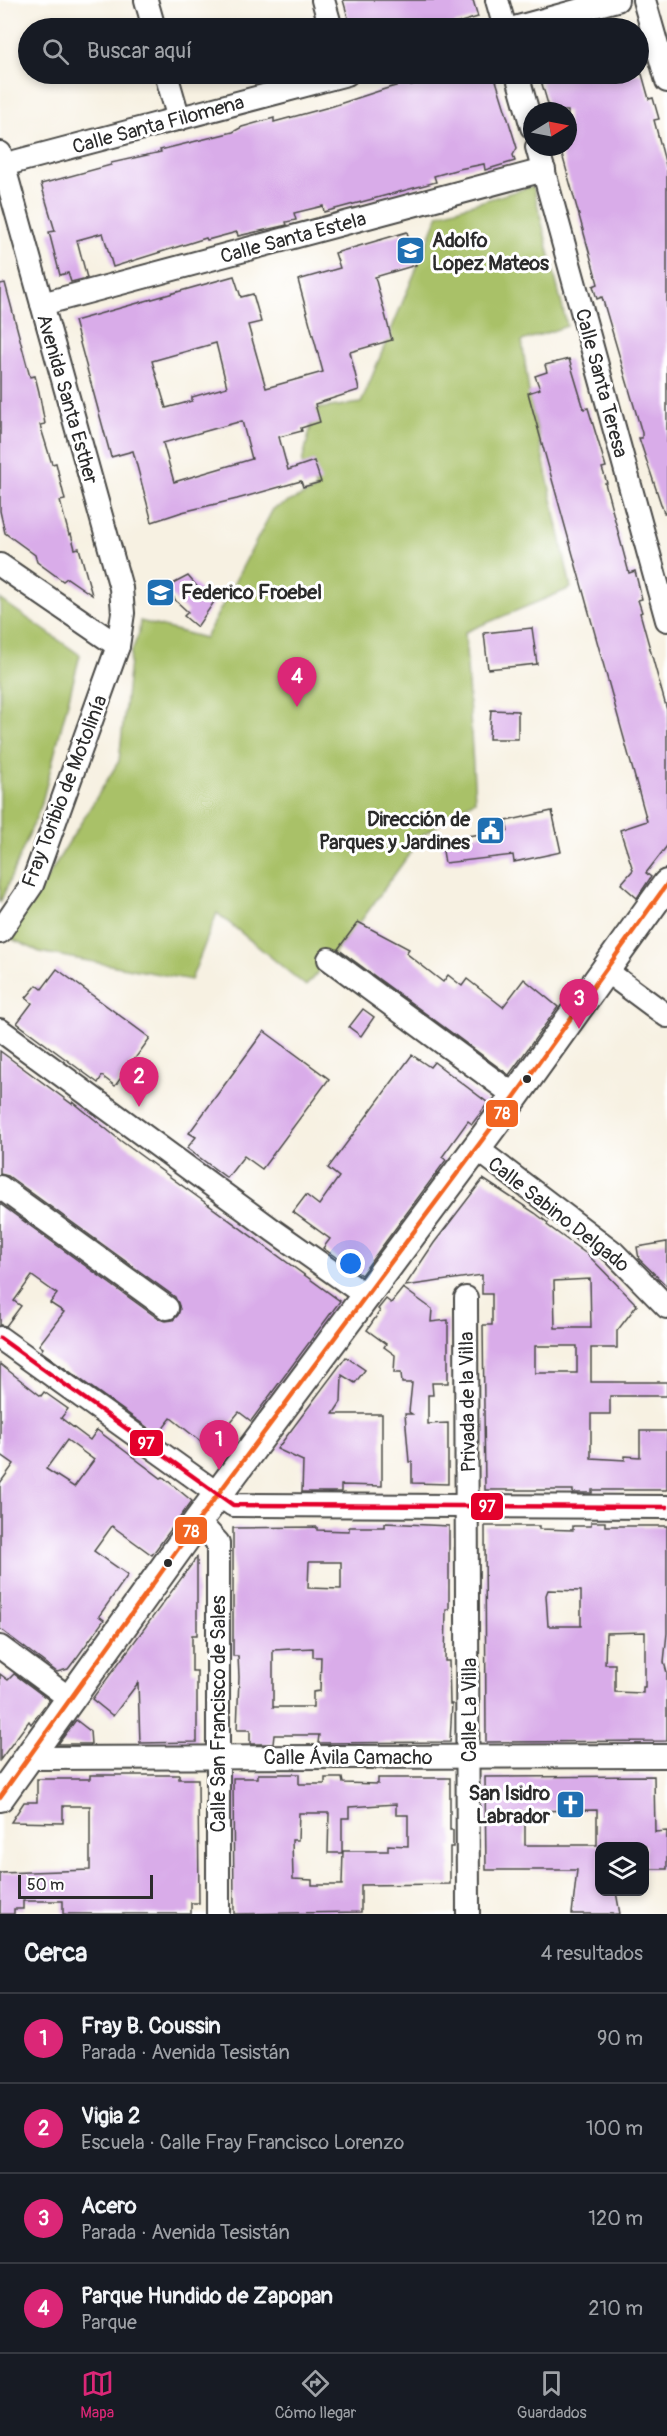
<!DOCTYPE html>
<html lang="es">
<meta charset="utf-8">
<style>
:root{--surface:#171b24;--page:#20242c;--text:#f1f3f6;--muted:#9ea1a6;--line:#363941;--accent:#db2777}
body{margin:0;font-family:Pangolin,sans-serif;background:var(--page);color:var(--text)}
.controls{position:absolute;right:18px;bottom:18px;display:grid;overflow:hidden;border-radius:12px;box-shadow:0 3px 9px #0003}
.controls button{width:54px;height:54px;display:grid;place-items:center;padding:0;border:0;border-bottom:2px solid var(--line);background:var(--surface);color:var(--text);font:30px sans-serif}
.compass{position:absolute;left:523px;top:102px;width:54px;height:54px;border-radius:50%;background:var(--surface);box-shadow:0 3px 9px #0003;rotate:80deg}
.scale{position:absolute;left:18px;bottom:15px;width:135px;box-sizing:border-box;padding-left:6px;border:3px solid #2b2b2b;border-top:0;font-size:16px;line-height:21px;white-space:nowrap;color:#2b2b2b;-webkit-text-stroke:4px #fff;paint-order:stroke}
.you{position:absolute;left:351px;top:1264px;width:21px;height:21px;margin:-15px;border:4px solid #fff;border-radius:50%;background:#1a73e8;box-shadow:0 0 0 9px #1a73e833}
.badge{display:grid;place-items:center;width:39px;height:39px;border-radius:50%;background:var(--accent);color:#fff;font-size:20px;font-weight:700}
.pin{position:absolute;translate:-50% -50px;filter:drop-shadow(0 2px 3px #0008)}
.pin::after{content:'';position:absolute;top:32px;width:21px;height:18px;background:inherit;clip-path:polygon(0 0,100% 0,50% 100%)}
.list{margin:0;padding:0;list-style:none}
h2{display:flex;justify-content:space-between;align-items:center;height:78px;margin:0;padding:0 24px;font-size:26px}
h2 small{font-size:20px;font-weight:400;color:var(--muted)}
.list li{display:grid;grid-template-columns:39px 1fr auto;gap:18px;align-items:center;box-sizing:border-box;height:90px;padding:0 24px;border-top:2px solid var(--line)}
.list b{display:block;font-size:22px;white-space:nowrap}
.list p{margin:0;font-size:20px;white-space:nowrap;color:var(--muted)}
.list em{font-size:20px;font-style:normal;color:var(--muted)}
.icon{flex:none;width:33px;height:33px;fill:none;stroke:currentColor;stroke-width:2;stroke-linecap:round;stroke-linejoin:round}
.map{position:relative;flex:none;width:667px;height:1914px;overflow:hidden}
.search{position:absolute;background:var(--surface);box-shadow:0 3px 9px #0003;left:18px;right:18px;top:18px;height:66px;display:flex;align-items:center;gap:15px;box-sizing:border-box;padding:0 21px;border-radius:33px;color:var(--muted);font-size:22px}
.sheet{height:438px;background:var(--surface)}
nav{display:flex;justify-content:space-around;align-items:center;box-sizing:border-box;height:84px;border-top:2px solid var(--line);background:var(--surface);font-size:16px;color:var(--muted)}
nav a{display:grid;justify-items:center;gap:3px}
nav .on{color:var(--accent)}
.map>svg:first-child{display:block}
.green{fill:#a9c167;stroke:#6a7649;stroke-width:1.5}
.building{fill:#d9ace9;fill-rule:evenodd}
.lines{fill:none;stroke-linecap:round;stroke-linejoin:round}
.minor-casing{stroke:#4a4946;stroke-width:26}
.major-casing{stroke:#4a4946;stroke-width:32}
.minor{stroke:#fff;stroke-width:22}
.major{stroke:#fff;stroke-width:28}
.bus-1-casing{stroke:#fff;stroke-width:9}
.bus-2-casing{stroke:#fff;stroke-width:9}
.bus-1{stroke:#f26522;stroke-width:4.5}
.bus-2{stroke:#e4002b;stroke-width:4.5}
.bus-dot{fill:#2b2b2b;stroke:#fff;stroke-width:2}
.labels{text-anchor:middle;stroke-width:6;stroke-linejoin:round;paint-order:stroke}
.street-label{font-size:20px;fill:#2b2b2b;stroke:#fff}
.poi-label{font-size:20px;font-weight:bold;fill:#2b2b2b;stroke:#fff;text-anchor:start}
.line-badge{stroke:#fff;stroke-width:2}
.badge-label{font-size:16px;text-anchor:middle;font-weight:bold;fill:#fff}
</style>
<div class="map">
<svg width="667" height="1914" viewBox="0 0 667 1914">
<rect width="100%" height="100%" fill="#fff"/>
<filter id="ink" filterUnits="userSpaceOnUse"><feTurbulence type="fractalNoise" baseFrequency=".0167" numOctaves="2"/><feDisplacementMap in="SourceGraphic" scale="12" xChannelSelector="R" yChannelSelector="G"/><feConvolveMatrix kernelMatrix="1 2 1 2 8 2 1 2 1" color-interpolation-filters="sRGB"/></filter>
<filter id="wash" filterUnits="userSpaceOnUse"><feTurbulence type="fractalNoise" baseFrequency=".008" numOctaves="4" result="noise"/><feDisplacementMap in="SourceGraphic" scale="24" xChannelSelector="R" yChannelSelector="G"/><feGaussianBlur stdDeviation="1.35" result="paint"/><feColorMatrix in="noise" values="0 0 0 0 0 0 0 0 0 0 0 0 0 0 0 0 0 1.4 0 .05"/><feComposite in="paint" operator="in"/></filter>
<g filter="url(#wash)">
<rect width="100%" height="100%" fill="#f7f1e2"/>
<g class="green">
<path d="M533,186L567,326L522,341L529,392L571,588L465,632L475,800L423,835L361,921L306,986L217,913L191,980L40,952L7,937L42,886L119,761L131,653L139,633L140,621L205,638L273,509L317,489L302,463L315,409L361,403L439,214Z"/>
<path d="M0,599L80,655L41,806L0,903Z"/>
</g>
<g id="blocks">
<g class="building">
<path d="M343,0H473L478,17L454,24L455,28H351Z"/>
<path d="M447,74H494L517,148L513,155L515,161L485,170L484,164L459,169L434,176L436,182L324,212L323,206L294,213L296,220L286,222L287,225L238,236L237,232L207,240L206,238L113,267L103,233L77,240L87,278L71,282L68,273L60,275L49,232L55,231L41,184L111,165V163L161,152L160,150L233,132L242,127L274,118V122L333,106L385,89L410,82L411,85Z"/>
<path d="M539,74H642L649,99L653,98L659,119L654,120L667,169V513H664L639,438H642V433L602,297L597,299L593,286L598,284L560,147H568V111H550Z"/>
<path d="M407,232L416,265L375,277L392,340L350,352L359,390L315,404L320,422L301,428L302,431L279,437L288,470L314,461L321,482L303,487L301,481L237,499L182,512L152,522L133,451L111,457L74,321L234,276L241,297L253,294L261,322L248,325L266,388L323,372L298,280L340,268L335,253ZM216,343L227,387L192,397V401L166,408L152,361ZM242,421L252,459L174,482L163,443Z"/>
<path d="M5,283L30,377L35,376L39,392L45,424L40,425L52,464L56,463L65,500L60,501L69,535L71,534L75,549L79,548L92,595L67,578L63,581L37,562L35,555L5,533L0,511V284Z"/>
<path d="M569,359L584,409L588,408L606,467L602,468L607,483H605L629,573L635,571L642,599L638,600L642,612L640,613L667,710V846L646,873L651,877L637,898L621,884L633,870L620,830L647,821L528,393L540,389L535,376L547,372L545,365Z"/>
<path d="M188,576L200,590L214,602L197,627L184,616L188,612L176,601L167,587Z"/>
<path d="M532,628L537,664L488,669L484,633Z"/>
<path d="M491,710L518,711V739H489Z"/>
<path d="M552,811L561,852L514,862L513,855L445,863L441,839L508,831L506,821Z"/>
<path d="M358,922L409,949L406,953L443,982L448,975L462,986L467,979L503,1007L524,979L558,1007L509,1075L338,949Z"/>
<path d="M57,969L150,1038L115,1086L102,1076L98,1083L17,1023L32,1003L26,998L37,985L42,989Z"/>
<path d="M363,1009L374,1017L361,1036L349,1027Z"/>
<path d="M264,1031L329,1079L262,1169L244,1156L227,1178L187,1148L196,1137L189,1133Z"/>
<path d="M0,1051L72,1104L73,1102L121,1141L340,1301L251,1421L239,1412L209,1448L171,1418L158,1435L41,1351L43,1348L39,1345L64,1312L50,1303L57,1294L32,1276L14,1301L21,1306L6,1326L0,1325V1204L159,1319L166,1321L173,1320L178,1315L180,1309L175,1297L8,1176L0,1174Z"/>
<path d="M412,1055L430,1067L434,1062L488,1103L472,1124L468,1121L442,1157L446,1160L361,1275L323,1248L330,1239L293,1212L306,1195L319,1205L339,1177L328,1168Z"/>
<path d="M483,1179L535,1213L548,1223L547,1225L588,1255L637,1305L617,1331V1348H591V1382H667V1396H610V1414H591V1458L625,1460V1456L640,1457V1431H667V1490H592V1493H573V1490H485L483,1325H492V1294H482V1275L405,1286L434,1243ZM590,1279L591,1328H555L554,1281ZM535,1346H577V1373H535Z"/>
<path d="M667,1242V1286L639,1259L637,1247Z"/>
<path d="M403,1288L432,1309L431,1322L448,1320V1383H432L433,1395H428V1424L448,1423V1484L412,1483V1462H409L405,1414H412L409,1412L412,1383H402L401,1373H394L395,1355L384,1347L386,1344L367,1330L380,1311L378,1309L386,1299L391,1303Z"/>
<path d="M346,1357L365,1370L355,1383L342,1375L341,1402L333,1414H382V1486L341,1485V1492H302L303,1461L277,1449Z"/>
<path d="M0,1364L41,1396L44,1392L68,1409L61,1418L90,1440L97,1430L161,1478L163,1477L192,1501L152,1555L112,1526L94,1551L128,1575L99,1616L104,1620L78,1656L68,1669L57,1672L0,1629V1483L14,1464L0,1454ZM67,1440L94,1460L74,1487L46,1469Z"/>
<path d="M591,1522H605V1526H667V1633L664,1662L667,1673V1741L486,1742L485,1526H539V1529L573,1530V1526H591ZM548,1590L581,1591V1626H548L546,1595ZM645,1632V1687H643V1693L615,1692V1664H605L606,1633Z"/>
<path d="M385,1523L449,1526V1609H446L445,1661H449L450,1704H452L450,1742L318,1743L319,1735H274L273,1744H250V1730H237L239,1677L238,1656H233V1528L317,1527V1530L349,1531V1527H385ZM309,1562H341V1589L308,1588ZM313,1648V1657H321L320,1691L313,1692V1707H273V1650Z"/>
<path d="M197,1557V1635H192V1671H197V1742L140,1743L138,1683L113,1716L92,1699Z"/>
<path d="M0,1674L8,1680L14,1674L49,1700L31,1724L29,1721L0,1760Z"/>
<path d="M76,1720L90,1731L91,1744H58Z"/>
<path d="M258,1774H299V1784H325V1778H342L343,1783L378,1784V1778H450V1830H453V1847H450V1884L361,1885V1912L234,1914L233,1778H258ZM396,1804V1815H408V1846L388,1845V1851H343L342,1885H312V1880L293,1879L292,1840H298L299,1813H329L328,1853H342V1818H349V1807Z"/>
<path d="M90,1775H179V1779H198L199,1903H191V1914H63V1901H23V1909H14V1914H0V1873L90,1870V1806H63V1823L11,1822L24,1802H37V1779H90Z"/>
<path d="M654,1776L655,1832L667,1831V1869H645V1846H600V1892H616L620,1914H572L577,1870H486L485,1777ZM597,1810V1845H525V1811Z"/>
</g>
</g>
</g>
<g filter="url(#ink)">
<use href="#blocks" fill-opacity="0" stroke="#4a4946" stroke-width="1.5"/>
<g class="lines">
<defs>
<g id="minor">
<path d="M146,0L154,28"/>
<path d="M323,0L331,28"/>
<path d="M497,0L505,28"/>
<path d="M644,0L667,81"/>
<path d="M514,28L617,0"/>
<path d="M166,74L179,119"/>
<path d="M517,74L532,127"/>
<path d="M537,147L667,620"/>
<path d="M0,153L121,588L123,613L118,646L32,885L0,932"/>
<path d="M3,165L347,74"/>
<path d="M42,304L544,170"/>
<path d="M0,565L118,646"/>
<path d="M329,959L515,1096"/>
<path d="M605,970L667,1016"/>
<path d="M0,1030L274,1231L365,1295"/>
<path d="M476,1148L613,1252L667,1307"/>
<path d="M0,1187L167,1308"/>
<path d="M466,1298L468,1914"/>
<path d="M0,1338L233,1505L667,1507"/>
<path d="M198,1521L218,1543V1914"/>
<path d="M0,1647L69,1698"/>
<path d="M28,1758L667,1756"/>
</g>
<path id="major" d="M0,1797L198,1521L515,1096L667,884"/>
</defs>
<use href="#minor" class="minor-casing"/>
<use href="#major" class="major-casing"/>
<use href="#minor" class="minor"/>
<use href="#major" class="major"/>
<defs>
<path id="bus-1" d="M0,1797L198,1521L515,1096L667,884"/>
<path id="bus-2" d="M0,1338L233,1505L667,1507"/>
</defs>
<use href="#bus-1" class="bus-1-casing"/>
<use href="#bus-2" class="bus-2-casing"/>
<use href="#bus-1" class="bus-1"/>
<use href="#bus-2" class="bus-2"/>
</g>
</g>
<defs>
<symbol id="school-square" viewBox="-11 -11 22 22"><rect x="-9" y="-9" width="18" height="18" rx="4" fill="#1f6fb2" stroke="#fff"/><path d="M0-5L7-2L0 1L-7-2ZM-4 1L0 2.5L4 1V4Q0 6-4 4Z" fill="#fff"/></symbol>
<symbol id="civic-square" viewBox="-11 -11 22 22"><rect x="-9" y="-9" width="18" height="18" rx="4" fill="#1f6fb2" stroke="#fff"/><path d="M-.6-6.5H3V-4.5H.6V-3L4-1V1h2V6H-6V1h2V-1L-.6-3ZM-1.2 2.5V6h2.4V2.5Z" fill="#fff"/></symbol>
<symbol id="church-square" viewBox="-11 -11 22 22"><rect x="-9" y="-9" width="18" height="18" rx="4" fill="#1f6fb2" stroke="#fff"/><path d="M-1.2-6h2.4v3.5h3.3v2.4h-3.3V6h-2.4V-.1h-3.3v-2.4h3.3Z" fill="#fff"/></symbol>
</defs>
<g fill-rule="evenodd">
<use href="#school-square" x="394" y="234" width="33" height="33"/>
<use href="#school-square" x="144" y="576" width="33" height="33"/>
<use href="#civic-square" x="474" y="814" width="33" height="33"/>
<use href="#church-square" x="554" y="1788" width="33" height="33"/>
</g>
<g class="bus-dot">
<circle cx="527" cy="1079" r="5"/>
<circle cx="168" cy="1563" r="5"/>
</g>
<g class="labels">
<g class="street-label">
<text transform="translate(158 124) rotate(-15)" y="7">Calle Santa Filomena</text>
<text transform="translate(293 237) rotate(-15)" y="7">Calle Santa Estela</text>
<text transform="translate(602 383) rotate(75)" y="7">Calle Santa Teresa</text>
<text transform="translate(68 399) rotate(74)" y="7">Avenida Santa Esther</text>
<text transform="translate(64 791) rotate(-69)" y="7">Fray Toribio de Motolinía</text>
<text transform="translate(559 1214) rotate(38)" y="7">Calle Sabino Delgado</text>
<text transform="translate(467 1402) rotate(-91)" y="7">Privada de la Villa</text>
<text transform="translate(469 1710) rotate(-90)" y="7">Calle La Villa</text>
<text transform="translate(218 1714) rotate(-90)" y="7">Calle San Francisco de Sales</text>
<text x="348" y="1764">Calle Ávila Camacho</text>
</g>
<g class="poi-label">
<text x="432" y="247">Adolfo<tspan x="432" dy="23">Lopez Mateos</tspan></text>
<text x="181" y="599">Federico Froebel</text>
<text x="470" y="826" text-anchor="end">Dirección de<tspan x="470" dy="23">Parques y Jardines</tspan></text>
<text x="550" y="1800" text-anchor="end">San Isidro<tspan x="550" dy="23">Labrador</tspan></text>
</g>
</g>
<g class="line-badge">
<rect x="485" y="1099" width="34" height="29" rx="6" fill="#f26522"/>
<rect x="129" y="1429" width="35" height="28" rx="6" fill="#e4002b"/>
<rect x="470" y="1492" width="34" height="29" rx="6" fill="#e4002b"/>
<rect x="174" y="1516" width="34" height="29" rx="6" fill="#f26522"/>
</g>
<g class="badge-label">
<text x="502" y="1119">78</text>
<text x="146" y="1449">97</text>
<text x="487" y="1512">97</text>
<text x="191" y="1537">78</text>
</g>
</svg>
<div class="controls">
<button><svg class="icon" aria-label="layers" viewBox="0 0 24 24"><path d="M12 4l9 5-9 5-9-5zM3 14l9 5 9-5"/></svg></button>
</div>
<svg class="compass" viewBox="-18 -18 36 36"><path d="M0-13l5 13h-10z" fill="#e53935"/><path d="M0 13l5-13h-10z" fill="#9ea1a6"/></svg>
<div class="scale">50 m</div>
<div class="you"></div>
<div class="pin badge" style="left:219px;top:1470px">1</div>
<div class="pin badge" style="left:139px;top:1107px">2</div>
<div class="pin badge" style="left:579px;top:1029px">3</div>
<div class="pin badge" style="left:297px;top:707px">4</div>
<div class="search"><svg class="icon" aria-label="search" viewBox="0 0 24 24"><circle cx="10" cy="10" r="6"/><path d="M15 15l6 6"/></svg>Buscar aquí</div>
</div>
<section class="sheet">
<h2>Cerca<small>4 resultados</small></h2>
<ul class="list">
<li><span class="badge">1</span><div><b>Fray B. Coussin</b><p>Parada · Avenida Tesistán</p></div><em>90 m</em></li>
<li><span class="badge">2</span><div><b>Vigia 2</b><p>Escuela · Calle Fray Francisco Lorenzo</p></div><em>100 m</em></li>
<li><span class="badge">3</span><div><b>Acero</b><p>Parada · Avenida Tesistán</p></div><em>120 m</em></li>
<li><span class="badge">4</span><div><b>Parque Hundido de Zapopan</b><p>Parque</p></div><em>210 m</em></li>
</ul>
</section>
<nav>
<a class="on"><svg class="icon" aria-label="map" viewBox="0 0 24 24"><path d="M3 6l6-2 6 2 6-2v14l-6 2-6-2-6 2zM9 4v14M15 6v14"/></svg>Mapa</a>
<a><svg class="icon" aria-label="directions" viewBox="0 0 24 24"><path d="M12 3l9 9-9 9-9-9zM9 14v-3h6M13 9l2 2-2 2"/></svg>Cómo llegar</a>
<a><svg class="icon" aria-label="saved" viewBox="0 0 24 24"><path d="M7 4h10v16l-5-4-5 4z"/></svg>Guardados</a>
</nav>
